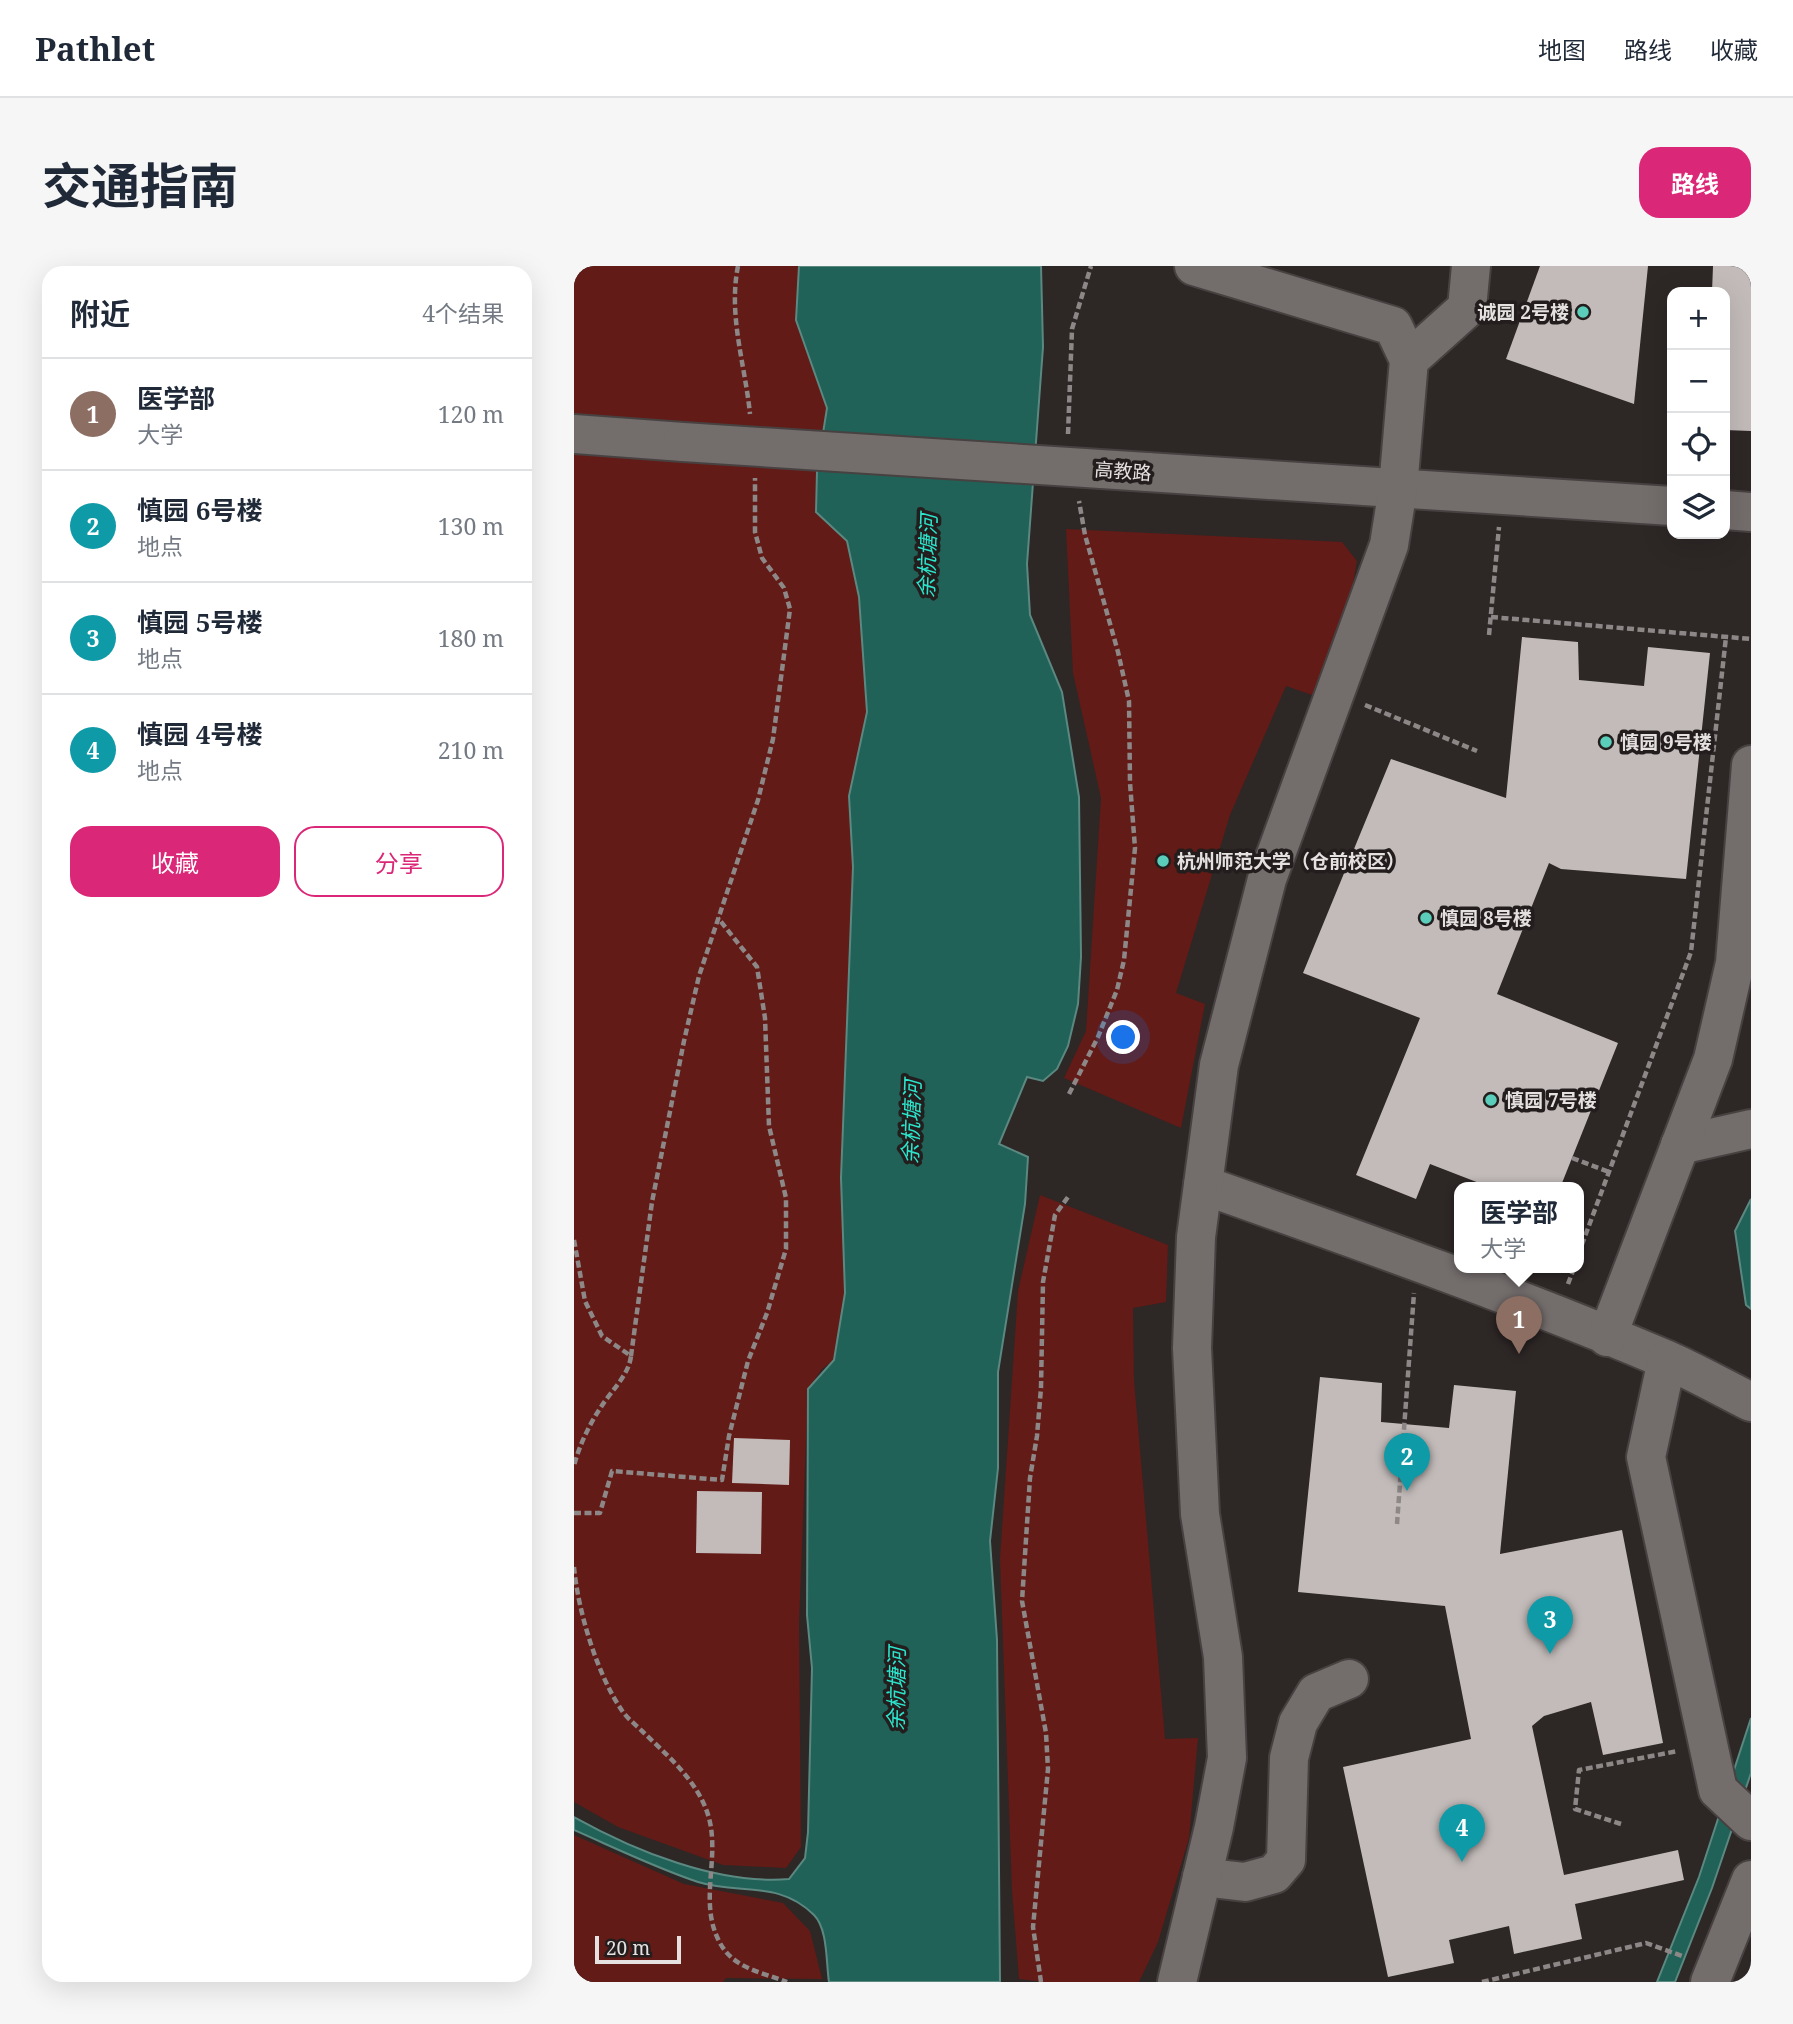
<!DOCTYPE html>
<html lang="zh">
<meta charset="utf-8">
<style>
:root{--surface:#fff;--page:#f6f6f7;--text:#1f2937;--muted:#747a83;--line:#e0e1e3;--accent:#db2777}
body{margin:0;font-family:"Noto Serif","Noto Sans SC",serif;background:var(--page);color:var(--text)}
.controls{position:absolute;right:21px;top:21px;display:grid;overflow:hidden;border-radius:14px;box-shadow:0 7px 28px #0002}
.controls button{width:63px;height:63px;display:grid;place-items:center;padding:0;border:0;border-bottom:2px solid var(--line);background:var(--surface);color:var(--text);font:35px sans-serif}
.scale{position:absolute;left:21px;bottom:18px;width:86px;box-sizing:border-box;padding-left:7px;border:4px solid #e5e1e0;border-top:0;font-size:19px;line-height:24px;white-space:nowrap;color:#e5e1e0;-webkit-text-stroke:5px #231e1d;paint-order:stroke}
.you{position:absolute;left:550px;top:772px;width:24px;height:24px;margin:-18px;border:5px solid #fff;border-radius:50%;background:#1a73e8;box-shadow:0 0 0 10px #1a73e833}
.badge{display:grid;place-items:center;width:46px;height:46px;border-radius:50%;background:var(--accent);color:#fff;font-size:23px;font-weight:700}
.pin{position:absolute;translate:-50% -58px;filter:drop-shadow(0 2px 4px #0008)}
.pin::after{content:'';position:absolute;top:37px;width:24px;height:21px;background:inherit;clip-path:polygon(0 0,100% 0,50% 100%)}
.popup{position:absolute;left:880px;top:916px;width:130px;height:91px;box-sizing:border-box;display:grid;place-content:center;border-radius:14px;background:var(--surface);filter:drop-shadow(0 2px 5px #0005);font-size:23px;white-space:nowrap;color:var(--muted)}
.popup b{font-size:26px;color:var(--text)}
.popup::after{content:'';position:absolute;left:50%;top:100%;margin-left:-14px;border:14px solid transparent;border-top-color:var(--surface)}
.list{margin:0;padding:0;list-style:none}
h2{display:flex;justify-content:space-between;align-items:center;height:91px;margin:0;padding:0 28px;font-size:30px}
h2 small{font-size:23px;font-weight:400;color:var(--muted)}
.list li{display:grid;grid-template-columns:46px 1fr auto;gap:21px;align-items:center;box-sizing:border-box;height:112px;padding:0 28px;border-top:2px solid var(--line)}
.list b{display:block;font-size:26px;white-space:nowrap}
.list p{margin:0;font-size:23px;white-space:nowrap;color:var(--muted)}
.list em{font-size:23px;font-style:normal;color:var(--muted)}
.actions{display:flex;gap:14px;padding:21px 28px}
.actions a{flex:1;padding:16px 0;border:2px solid var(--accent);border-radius:21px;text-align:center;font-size:24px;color:var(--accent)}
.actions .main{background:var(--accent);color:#fff}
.icon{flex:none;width:38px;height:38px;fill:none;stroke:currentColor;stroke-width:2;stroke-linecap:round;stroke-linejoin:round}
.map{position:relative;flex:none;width:1177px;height:1716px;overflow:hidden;border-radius:21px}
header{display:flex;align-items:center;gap:42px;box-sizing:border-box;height:98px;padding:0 35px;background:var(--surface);border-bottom:2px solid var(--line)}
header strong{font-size:33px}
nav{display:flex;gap:38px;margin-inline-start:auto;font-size:24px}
.intro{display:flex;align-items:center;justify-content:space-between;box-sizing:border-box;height:168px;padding:0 42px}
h1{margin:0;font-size:49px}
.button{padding:18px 32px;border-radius:21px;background:var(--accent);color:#fff;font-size:24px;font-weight:700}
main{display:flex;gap:42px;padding:0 42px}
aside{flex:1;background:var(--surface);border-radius:21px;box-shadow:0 7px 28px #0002}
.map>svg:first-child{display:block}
.green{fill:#621b16}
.water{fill:#206257;stroke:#5b8880;stroke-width:2}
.building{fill:#c2bbba}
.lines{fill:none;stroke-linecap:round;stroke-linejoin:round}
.minor-casing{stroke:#474241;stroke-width:42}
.path{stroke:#8d8887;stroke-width:4.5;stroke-dasharray:7 3.5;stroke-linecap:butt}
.minor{stroke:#736d6c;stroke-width:38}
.minor-bridge-casing{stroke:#474241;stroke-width:42;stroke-linecap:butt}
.minor-bridge{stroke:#736d6c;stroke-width:38}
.poi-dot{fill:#5bcebb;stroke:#231e1d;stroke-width:2.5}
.labels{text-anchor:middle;stroke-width:7;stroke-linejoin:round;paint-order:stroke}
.poi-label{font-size:19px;font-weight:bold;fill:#e5e1e0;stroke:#231e1d;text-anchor:start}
.street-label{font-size:19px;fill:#e5e1e0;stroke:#231e1d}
.water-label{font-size:21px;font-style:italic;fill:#2be6cd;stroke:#231e1d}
</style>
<header>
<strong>Pathlet</strong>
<nav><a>地图</a><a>路线</a><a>收藏</a></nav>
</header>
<div class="intro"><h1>交通指南</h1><a class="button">路线</a></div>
<main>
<aside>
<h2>附近<small>4个结果</small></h2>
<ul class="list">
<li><span class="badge" style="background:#8d6e63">1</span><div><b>医学部</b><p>大学</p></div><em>120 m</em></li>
<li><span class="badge" style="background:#0f9aa8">2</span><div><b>慎园 6号楼</b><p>地点</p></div><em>130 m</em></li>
<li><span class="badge" style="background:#0f9aa8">3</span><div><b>慎园 5号楼</b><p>地点</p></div><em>180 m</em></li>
<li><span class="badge" style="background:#0f9aa8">4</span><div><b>慎园 4号楼</b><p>地点</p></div><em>210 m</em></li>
</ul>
<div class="actions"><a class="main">收藏</a><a>分享</a></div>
</aside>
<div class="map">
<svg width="1177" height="1716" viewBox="0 0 1177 1716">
<rect width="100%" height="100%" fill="#2d2726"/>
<g class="green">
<path d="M0,0H225L222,54L253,142L242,246L273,275L285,331L293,446L275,530L279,601L267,912L271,1027L260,1094L248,1103L234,1123L225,1357L227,1581L212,1602L149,1599L44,1561L0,1536Z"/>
<path d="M492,263L768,276L783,295L779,318L741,430L712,420L656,549L602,727L631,738L607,862L490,812L512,765L527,532L499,407Z"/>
<path d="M466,929L594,979L592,1036L559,1042L560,1114L591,1473L624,1472L615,1572L584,1676L565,1716H470L445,1713L438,1625L426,1293L444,1025Z"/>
<path d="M0,1569L110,1618L209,1637L236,1665L248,1713L152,1712L149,1716H0Z"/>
</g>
<g class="water">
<path d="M225,0H467L469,81L453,298L456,349L488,426L505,531L507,691L504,738L494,780L483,803L469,815L453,811L425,878L454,891L451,938L424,1106V1202L416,1275L423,1374L426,1716H255C252,1697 254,1663 240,1649C205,1614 166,1629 124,1616C82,1602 41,1582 0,1564V1551C61,1585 144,1619 215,1613L231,1592L234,1566L238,1402L233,1349L234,1123L260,1094L271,1027L267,912L279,601L275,530L293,446L285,331L273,275L242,246L243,205L253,142L222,54Z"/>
<path d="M1177,933V1043L1172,1039L1161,965Z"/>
<path d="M1177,1452V1507L1138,1622L1101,1716H1083L1125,1611Z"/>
</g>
<g class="building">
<path d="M966,0H1074L1060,138L932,93Z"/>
<path d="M1139,0H1177V165L1151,164V26H1138Z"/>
<path d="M948,371L1004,376L1005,414L1070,420L1074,381L1136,387L1112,613L987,603L975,597L923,728L1044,777L986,922H918L856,898L842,933L782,909L846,752L729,707L817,493L932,532Z"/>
<path d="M746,1111L808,1117L807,1156L875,1162L880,1119L942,1125L926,1288L1048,1264L1089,1477L1029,1489L1017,1436L970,1450L958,1460L990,1609L1104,1584L1110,1614L1001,1638L1008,1673L940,1688L935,1660L875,1674L880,1697L814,1711L769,1501L897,1473L871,1340L724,1326Z"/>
<path d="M160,1172L216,1174L215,1219L158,1217Z"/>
<path d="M123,1225L188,1226L187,1288L122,1287Z"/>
</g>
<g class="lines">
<defs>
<g id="minor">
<path d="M835,94L893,42L897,0"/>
<path d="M0,168L109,176"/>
<path d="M573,206L1098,240"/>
<path d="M1151,244L1177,246"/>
<path d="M1106,879L1177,863"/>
<path d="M629,919C784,974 940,1029 1091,1093C1121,1106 1149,1122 1177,1136"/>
<path d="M1033,1071L1139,793L1161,697L1177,499"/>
<path d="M1093,1094L1072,1191L1144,1524L1177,1555"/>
<path d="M628,1611L671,1616L700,1608L712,1594L715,1492L724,1457L742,1427L775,1413"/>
<path d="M603,1716L640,1561L653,1492L649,1391L626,1248L618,1082L622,971L645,799L693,613L815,279L824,222L835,94L819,60L620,0"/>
<path d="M1136,1716L1177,1614"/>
</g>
</defs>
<use href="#minor" class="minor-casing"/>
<g class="path">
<path d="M164,0C154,50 171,98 176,148"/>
<path d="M494,168L498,63L517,0"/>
<path d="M917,351L1177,373"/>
<path d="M915,369L925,261"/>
<path d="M791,439L903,485"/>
<path d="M495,828L524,771L543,724L550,694L561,582L556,517L555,435L544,386L511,269L505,235"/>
<path d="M998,892L1035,906"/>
<path d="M0,974L11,1035L28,1070L57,1090C55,1109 37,1125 27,1141C15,1159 5,1180 0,1200"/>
<path d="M1004,989L1117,686L1152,371"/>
<path d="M994,1018L1000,1002"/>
<path d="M57,1090L78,936L110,775L125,710L184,534L199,473L216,343L210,322L188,292L181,266V212"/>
<path d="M0,1247H26L38,1205L148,1214L155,1170L174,1095L193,1047L212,983V932L195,860L191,752L183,701L144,652"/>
<path d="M823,1258L840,1027"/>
<path d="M0,1301C4,1345 23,1409 49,1446C54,1453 62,1459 68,1465C94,1490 125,1516 135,1552C146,1594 124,1637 146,1677C160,1703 188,1706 213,1716"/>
<path d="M1047,1558L1001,1543L1005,1504L1104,1485"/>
<path d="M467,1716L459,1661L474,1503L472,1467L448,1335L456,1212L463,1170L467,1122L469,1016L481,949L494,931"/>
<path d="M908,1716L1072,1677L1111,1691"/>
</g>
<use href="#minor" class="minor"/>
<defs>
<path id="minor-bridge" d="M109,176L573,206"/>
</defs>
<use href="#minor-bridge" class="minor-bridge-casing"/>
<use href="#minor-bridge" class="minor-bridge"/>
</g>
<g class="poi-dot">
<circle cx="1009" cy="46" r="7"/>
<circle cx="1032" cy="476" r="7"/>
<circle cx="589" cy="595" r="7"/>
<circle cx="852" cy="652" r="7"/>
<circle cx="917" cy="834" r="7"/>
</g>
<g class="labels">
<g class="poi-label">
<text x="995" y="53" text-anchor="end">诚园 2号楼</text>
<text x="1046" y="483">慎园 9号楼</text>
<text x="603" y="602">杭州师范大学（仓前校区）</text>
<text x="866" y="659">慎园 8号楼</text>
<text x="931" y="841">慎园 7号楼</text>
</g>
<g class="street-label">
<text transform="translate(549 205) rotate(4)" y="7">高教路</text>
</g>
<g class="water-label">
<text transform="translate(354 290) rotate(-88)" y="7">余杭塘河</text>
<text transform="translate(338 856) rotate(-88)" y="7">余杭塘河</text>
<text transform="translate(323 1423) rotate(-89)" y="7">余杭塘河</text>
</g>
</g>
</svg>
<div class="controls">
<button>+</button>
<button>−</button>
<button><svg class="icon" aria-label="locate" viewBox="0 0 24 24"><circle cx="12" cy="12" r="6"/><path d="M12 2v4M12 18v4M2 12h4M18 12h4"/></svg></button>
<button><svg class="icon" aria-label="layers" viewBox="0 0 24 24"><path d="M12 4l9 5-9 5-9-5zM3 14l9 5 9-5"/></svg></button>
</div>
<div class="scale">20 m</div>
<div class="you"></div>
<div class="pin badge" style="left:945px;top:1088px;background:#8d6e63">1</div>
<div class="popup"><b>医学部</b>大学</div>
<div class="pin badge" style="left:833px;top:1225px;background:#0f9aa8">2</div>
<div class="pin badge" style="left:976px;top:1388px;background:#0f9aa8">3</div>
<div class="pin badge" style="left:888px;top:1596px;background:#0f9aa8">4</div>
</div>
</main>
